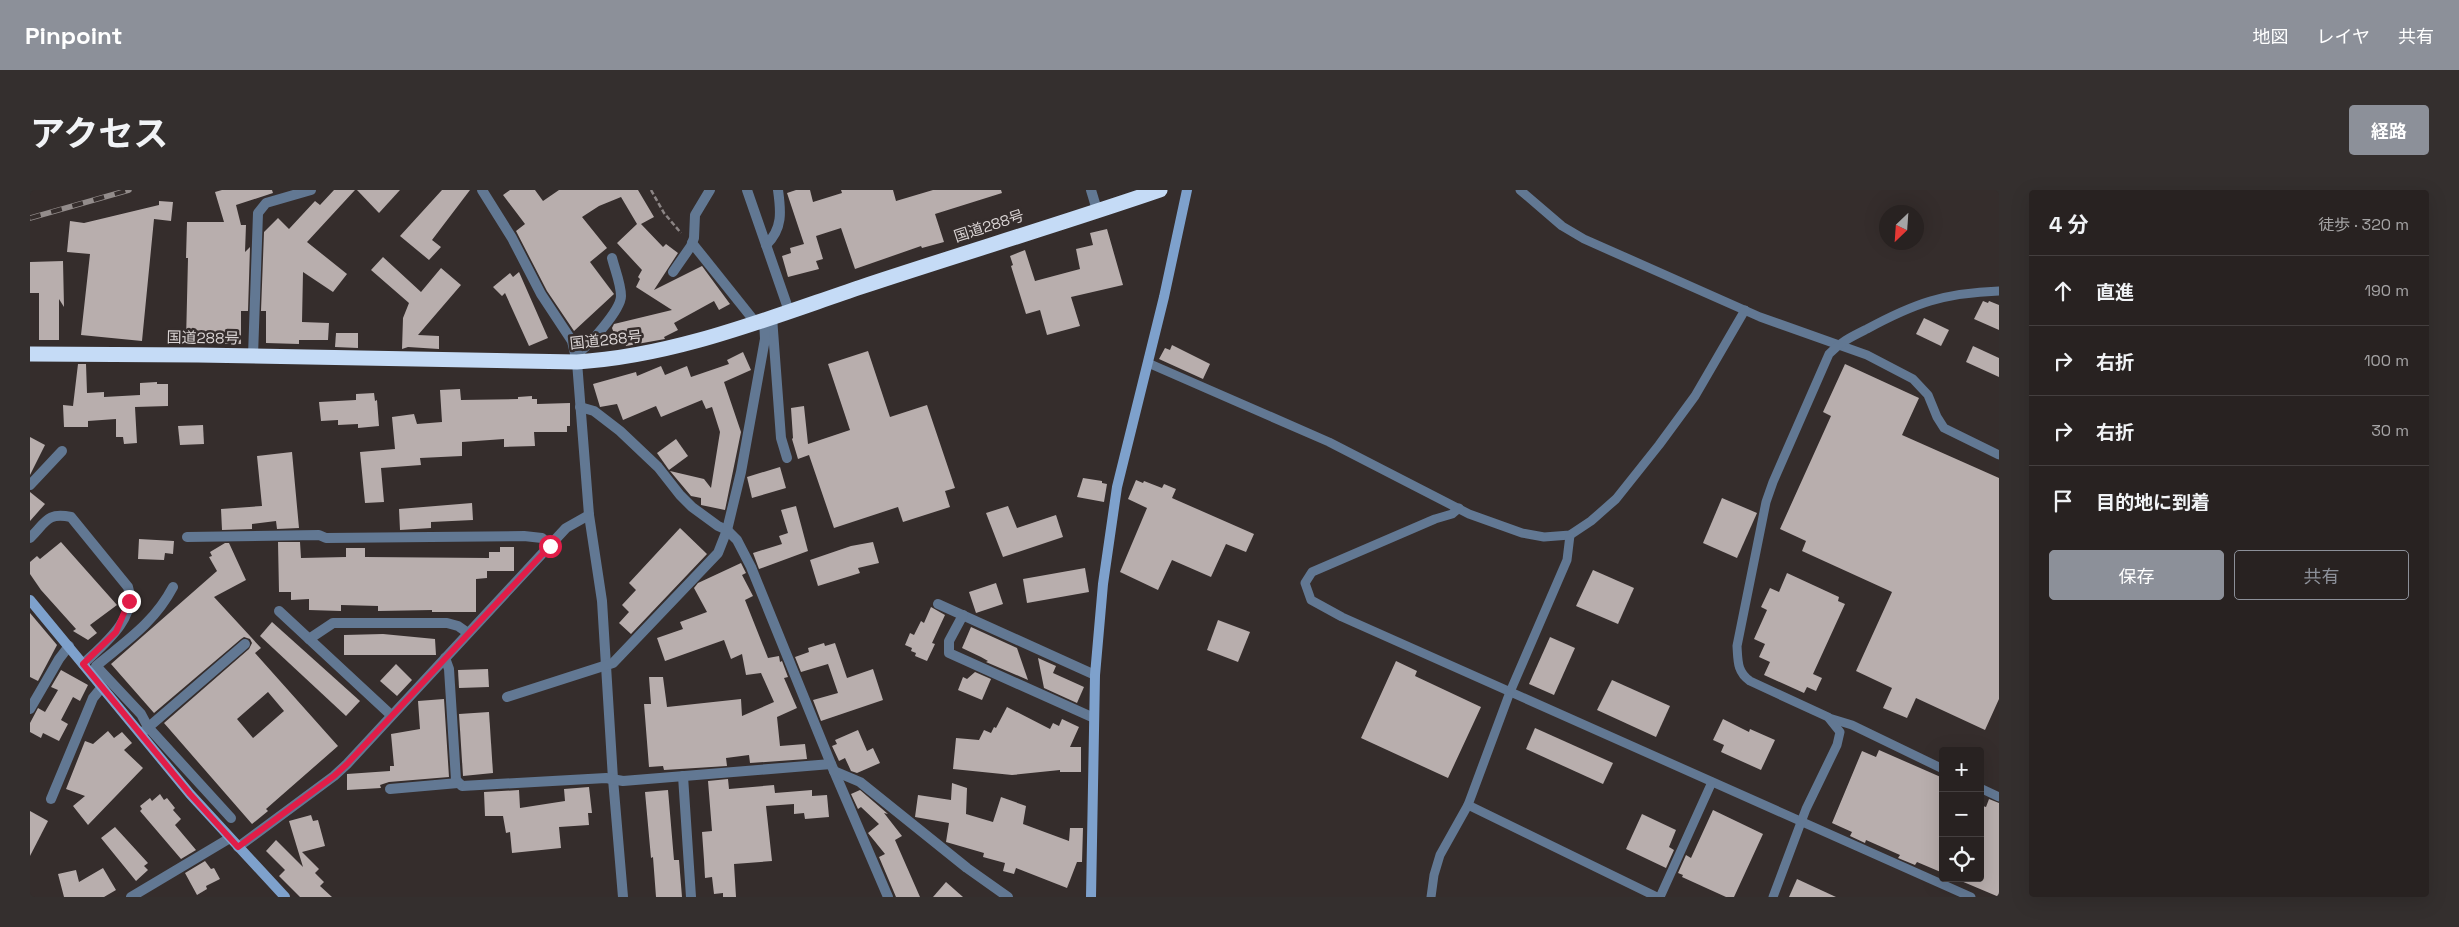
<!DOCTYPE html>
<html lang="ja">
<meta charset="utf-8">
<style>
:root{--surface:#282221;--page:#342f2e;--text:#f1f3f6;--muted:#a5a4a5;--line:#443f3f;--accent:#8c9099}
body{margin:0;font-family:"Space Grotesk","Noto Sans JP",sans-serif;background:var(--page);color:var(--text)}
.controls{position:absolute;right:15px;bottom:15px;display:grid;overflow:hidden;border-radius:5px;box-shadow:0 5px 20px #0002}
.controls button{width:45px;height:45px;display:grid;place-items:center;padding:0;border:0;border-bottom:1px solid var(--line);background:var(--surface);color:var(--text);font:25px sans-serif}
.compass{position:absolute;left:1849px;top:15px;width:45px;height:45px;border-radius:50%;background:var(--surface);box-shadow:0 5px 20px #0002;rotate:205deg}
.stop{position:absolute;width:15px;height:15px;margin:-11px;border:4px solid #e11d48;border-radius:50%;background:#fff}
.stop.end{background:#e11d48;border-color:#fff;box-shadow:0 1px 5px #0008}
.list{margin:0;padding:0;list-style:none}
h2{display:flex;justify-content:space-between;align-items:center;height:65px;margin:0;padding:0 20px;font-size:21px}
h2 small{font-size:16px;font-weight:400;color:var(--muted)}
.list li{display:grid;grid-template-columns:32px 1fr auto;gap:15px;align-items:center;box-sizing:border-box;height:70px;padding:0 20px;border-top:1px solid var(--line)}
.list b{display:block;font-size:19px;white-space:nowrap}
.list em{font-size:16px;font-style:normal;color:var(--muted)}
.actions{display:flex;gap:10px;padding:15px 20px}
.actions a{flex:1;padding:11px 0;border:1px solid var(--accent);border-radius:5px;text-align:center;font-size:18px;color:var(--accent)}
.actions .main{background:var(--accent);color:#fff}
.icon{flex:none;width:28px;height:28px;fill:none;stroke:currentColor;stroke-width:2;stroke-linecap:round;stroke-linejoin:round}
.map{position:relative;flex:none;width:1969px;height:707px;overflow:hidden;border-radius:5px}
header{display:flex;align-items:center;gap:30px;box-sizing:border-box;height:70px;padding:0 25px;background:var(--accent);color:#fff}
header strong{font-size:24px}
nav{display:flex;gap:28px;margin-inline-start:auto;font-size:18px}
.intro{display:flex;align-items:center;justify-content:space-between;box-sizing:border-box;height:120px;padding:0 30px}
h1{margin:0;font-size:35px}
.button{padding:12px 22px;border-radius:5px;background:var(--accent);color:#fff;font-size:18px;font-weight:700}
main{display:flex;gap:30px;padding:0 30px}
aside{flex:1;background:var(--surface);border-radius:5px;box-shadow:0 5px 20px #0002}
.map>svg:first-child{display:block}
.building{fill:#b8aead;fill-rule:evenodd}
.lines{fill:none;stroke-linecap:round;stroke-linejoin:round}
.path{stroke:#8c8585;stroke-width:2.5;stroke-dasharray:5 2.5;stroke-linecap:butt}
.lane{stroke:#627893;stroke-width:9}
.street{stroke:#627893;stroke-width:10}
.secondary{stroke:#7ea1cc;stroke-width:10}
.highway{stroke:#c5dbf6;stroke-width:15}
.rail-casing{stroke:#938c8b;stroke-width:5.5}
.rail{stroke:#352d2c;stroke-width:4;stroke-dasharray:11;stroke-linecap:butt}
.route{stroke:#e11d48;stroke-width:6}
.labels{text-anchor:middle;stroke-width:5;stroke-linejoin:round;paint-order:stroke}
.street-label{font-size:15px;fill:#dad4d4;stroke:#352d2c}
</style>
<header>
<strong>Pinpoint</strong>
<nav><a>地図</a><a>レイヤ</a><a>共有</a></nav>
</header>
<div class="intro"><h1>アクセス</h1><a class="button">経路</a></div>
<main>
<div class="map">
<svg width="1969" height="707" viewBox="0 0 1969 707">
<rect width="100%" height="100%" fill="#352d2c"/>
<g class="building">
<path d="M192,0H242L243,3L206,15L211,35H216L215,62L220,57L218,121H211V154H189V151H156L158,68H156L157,32H194L185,2Z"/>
<path d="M304,0H325L277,52L317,84L303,102L273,82L272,132L299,133L298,150H269V154L236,153V121H231L234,42L248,28L259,39L285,11L290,15Z"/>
<path d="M327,0H370L349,23Z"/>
<path d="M412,0H440L402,50L411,57L399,70L370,46Z"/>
<path d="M480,0H505L513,11L529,0H608L624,27L611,34L633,57L636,54L648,63L624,100L672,76L700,114L689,120L684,111L644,133L648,140L634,147L635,149L596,156L595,153L588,154L582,138L584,134L642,120L606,97L610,89L608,87L612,80L587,53L607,34L591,7L569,16L552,27L577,58L560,72L584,104L544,141L517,101L486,41L495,34L473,5Z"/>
<path d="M766,0H780L783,12L812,3L811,0H863L866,11L903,0H971L972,3L905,24L914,52L892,58L891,56L825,79L811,38L786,46L793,69L786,71L789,79L758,87L752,66L761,63L760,58L774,54L757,3Z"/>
<path d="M129,11L143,12L141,31L124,29L112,151L51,145L60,64L37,62L40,31L54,33L129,15Z"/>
<path d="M1077,39L1093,95L1041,107L1050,136L1017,145L1010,120L996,124L981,76L983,75L980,66L995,60L1005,91L1050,79L1046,59L1063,55L1060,43Z"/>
<path d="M353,67L391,102L411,78L431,95L388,145L409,146V159L378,157L372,159L373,128L379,113L341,80Z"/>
<path d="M33,71L34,117L29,109V150H9V103H0V72Z"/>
<path d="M489,82L518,148L499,156L475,103L472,106L463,97L480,83L483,87Z"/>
<path d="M1953,111L1958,113L1959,111L1969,115V140L1944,129Z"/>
<path d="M1894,128L1919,140L1911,156L1886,144Z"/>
<path d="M306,143H328V158L305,157Z"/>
<path d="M1142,155L1180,174L1173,189L1129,169L1135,158L1140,160Z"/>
<path d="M1943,156L1969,168V187L1936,172Z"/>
<path d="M838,161L860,227L897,215L925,298L915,301L920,317L873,332L868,317L804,338L779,265L768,269L762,249L763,248L761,218L774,216L778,254L820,240L798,174Z"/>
<path d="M713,162L721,180L694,192L711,242L695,320L671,315V308L661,306L640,281L674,289L681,298L690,242L682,217L676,219L672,210L631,227L626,216L593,230L587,214L570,217L563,194L606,182L607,186L631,176L635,185L657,176L661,187L699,174L697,170Z"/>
<path d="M48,174H56L57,203L74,202V207L110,205V193L127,192V194H138V216L105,217L107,253L94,254L93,247H86V229L58,231V237H34L33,215L43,216Z"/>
<path d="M1815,174L1889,208L1872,245L1969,288V509L1955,540L1886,508L1877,528L1853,518L1862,498L1826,481L1862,402L1772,361L1776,351L1750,339L1801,226L1793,222Z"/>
<path d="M430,199L431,210L488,209V207L502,206V209H507V214L540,213V236H537V242H504L505,256L474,257V249L432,252V266L390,268L391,275L351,278L354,312L335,313L330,262L365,259L362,227L384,224L387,234L412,232L410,200Z"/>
<path d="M344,203L345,211L347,210L349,236L328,238V234L308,235V230L291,231L289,212L326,210V204Z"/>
<path d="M173,235L174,254L150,255L148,236Z"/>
<path d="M0,247L15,255L0,285Z"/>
<path d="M646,249L658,266L639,280L627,263Z"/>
<path d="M262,262L269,338L247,339L246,331L222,334V339L192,340L191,319L232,316L227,266Z"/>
<path d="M750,277L756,298L722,308L717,287Z"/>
<path d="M1053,288L1072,291V293L1077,294L1074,312L1047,307Z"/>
<path d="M1106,290L1113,293L1114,291L1132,298L1134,294L1146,299L1142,308L1224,344L1216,362L1196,354L1181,387L1142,370L1128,400L1090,382L1117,318L1098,309Z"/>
<path d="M0,302L15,314L0,331Z"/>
<path d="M1692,308L1727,323L1707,368L1673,353Z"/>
<path d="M442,313L443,330L401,332V338L370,340L369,319Z"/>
<path d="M766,316L778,361L729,379L723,363L752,354L749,346L758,343L751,320Z"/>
<path d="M978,316L987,338L1026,325L1033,347L973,367L956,323Z"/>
<path d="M650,338L677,364L601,444L589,433L599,422L592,415L606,400L599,393Z"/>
<path d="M109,349L144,351L143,364L135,363L134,370L108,369Z"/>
<path d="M31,352L87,415L60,435L67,443L58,450L43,441L46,439L11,400L0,384V372L7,366L10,369Z"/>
<path d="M248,352H270L271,368L316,367V358H335V367L459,368V362H470V357H484V381H457V388L446,389V422H402V420L348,421V416L311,415V421L279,420V409L261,410V402H249Z"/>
<path d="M843,352L849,373L828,378L830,383L788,396L780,370L821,356Z"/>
<path d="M195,353H199L216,390L184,407L231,458L225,463L308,556L236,619L238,621L222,634L134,533L219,459L222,453L220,449L214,447L211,449L124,523L81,474L187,381L179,367L182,366L180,362ZM238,502L254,521L223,548L207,529Z"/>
<path d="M711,373L716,383L712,385L723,406L715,410L738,468L749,466L750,472L752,471L758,487L754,488L767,518L747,527L750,556L775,554L777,569L720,573L719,565L696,568L697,576L634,580L633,576L619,577L614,514H621L619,487H633L637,517L711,509L712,526L744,512L731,483L716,485L712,464L701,469L694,450L635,471L627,448L653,439L650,432L677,422L664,398L668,393Z"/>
<path d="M1055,378L1059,402L997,413L993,389Z"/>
<path d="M1563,380L1604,398L1588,434L1546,416Z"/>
<path d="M1757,383L1809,407L1808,411L1815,414L1783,484L1792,488L1786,501L1777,497L1774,503L1734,485L1740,472L1729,467L1735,454L1724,449L1737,420L1731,417L1740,398L1749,402Z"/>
<path d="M966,393L973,414L946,423L939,402Z"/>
<path d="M901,417L915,425L902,453L905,454L897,471L885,466L886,463L881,461L882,458L875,455L880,443L884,445L891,431L894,433Z"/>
<path d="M0,423L27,455L8,491L0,487Z"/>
<path d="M1188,430L1220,442L1208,472L1177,460Z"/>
<path d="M242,432L330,511L316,526L230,446Z"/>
<path d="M941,437L987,458L998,490L956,472L958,471L951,467L932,458Z"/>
<path d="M353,444L405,449L406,465H314V445Z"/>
<path d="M1520,447L1545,458L1524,505L1499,494Z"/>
<path d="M794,453L795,456L805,453L817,488L843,479L853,510L791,531L783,510L808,503L798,474L771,482L765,467L779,462L778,458Z"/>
<path d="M1008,468L1026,476L1023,483L1054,497L1047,513L1014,498Z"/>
<path d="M1366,471L1387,481L1385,486L1451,517L1418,588L1331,548Z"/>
<path d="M366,474L382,490L367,506L350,491Z"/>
<path d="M458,479L459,497L429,498L428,480Z"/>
<path d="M31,480L58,495L50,511L43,507L31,530L38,534L29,551L13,543L11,548L0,542V533L8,518L15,522L28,500L21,497Z"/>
<path d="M945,482L961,489L952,510L928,500L933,487L937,489Z"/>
<path d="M1582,490L1640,516L1626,547L1567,520Z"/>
<path d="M414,509L419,587L359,592L350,595L351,598L317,600V584L360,581V576H364L361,544L390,539L388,511Z"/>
<path d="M977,517L1020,539L1023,533L1029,536L1032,529L1049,537L1040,557H1051V582H1030V580L982,585L923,579L926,548L949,550L954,540L961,543L964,537L966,538Z"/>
<path d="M459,522L463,583L433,586L429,524Z"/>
<path d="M1693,529L1719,542L1720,539L1745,550L1731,580L1691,562L1694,555L1683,550Z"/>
<path d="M1505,538L1583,573L1573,594L1496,559Z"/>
<path d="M828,540L837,561L843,558L850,573L827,583L821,581L815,568L809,571L802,556L807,554L805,550Z"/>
<path d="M78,541L84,548L92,542L102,553L94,560L113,578L58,635L43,616L55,606L36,599L55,551L63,554Z"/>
<path d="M1849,560L1913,588V683L1887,672L1885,675L1868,668L1870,665L1836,650L1835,653L1820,646L1822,642L1802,633L1832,561L1846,567Z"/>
<path d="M698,589L699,599L744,595L745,603L782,600V606L797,605L799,627L775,629L774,623L764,624V614L736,616L742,671L704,674L706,707H693V703L684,704L682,687L675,688L674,670L672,642L682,641L678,591Z"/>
<path d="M922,593L937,598L936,624L963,632L971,607L996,616L993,634L1039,651L1040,638H1053L1052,672H1047L1037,698L986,678L984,684L973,681L975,673L953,667L954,663L916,652L919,633L885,627L888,605L921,610Z"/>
<path d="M559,597L562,623H558L559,635L529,637L531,658L482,663L480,642L476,643L473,626H455L454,602L489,600L490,618L535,611L534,599Z"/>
<path d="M638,600L644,670H649L652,707H626L623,667L621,668L615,602Z"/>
<path d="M830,600L858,624L854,623L872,646L865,650L890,707H866L849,667L855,664L838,643L849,634L831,617L828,619L821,604Z"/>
<path d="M130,604L134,610L137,608L145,618L143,620L151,629L145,635L166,660L151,669L110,621L112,619L110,616L120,608L122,611Z"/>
<path d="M1959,609L1969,613V707L1924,688H1950V615L1956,617Z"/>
<path d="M1683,620L1733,644L1704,707H1696L1652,687L1653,685L1648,683L1656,665L1661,668Z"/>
<path d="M0,621L18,631L0,666Z"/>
<path d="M1612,624L1646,640L1639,657L1644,660L1636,678L1596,659Z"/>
<path d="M281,625L283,631L288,630L295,656L272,662L289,679L285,683L294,692L290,696L302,707H270L249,686L255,680L236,661L246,650L273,677L259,631Z"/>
<path d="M85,637L118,673L114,676L118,680L106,691L71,648Z"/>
<path d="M175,671L181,679L184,678L190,689L176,696L177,699L167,705L155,683Z"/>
<path d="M73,678L86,700L74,707H34L28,684L46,680L49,692Z"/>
<path d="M1767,689L1806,707H1759Z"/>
<path d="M916,692L933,707H903Z"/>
</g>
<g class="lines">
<path class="path" d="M621,0L634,23L651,43"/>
<g class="lane">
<path d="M1490,0L1532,36L1554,49L1730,127L1837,165L1883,189L1898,205L1907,227L1914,238L1969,265"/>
<path d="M1118,173L1299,252L1439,324L1492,343L1514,347L1540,345L1561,331L1586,309L1629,255L1665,206L1715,120"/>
<path d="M1429,318L1422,324L1405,329L1282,382L1275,393L1281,410L1312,427L1941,707"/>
<path d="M1799,528L1822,535L1913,579"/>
<path d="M1950,598L1969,607"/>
<path d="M1438,615L1627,707"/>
<path d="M1401,707L1404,685L1410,665L1438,615L1480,502L1537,370L1540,345"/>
<path d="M1630,707L1682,592"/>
<path d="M1743,707L1776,619L1807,555L1810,542L1798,527L1720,491C1707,482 1708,471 1707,456L1736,312L1743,292L1799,164C1810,152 1823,146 1837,139C1885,113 1914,103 1969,101"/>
</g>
<g class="street">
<path d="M452,0L482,48L511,104L542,151L547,172L559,325L572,411L583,589L593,707"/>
<path d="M717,0L759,121"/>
<path d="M1061,0L1067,20"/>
<path d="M662,53L726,133"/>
<path d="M736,55C753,39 751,21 748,0"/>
<path d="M643,82L661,56L664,48L665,25L680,0"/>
<path d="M742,127L751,248L757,268"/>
<path d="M545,165C557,158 591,120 591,106C591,94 585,80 582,68"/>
<path d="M223,166L228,23L236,13L281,0"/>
<path d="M550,217L564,221L590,241L628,277L650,305L662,317L688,336L697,340L707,350L721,377L801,574L858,707"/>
<path d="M0,295L32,261"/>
<path d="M157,347L289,345L296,348L494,346L512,348L520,356"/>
<path d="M0,348C16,332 17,322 41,327L98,397C108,428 73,455 53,474"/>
<path d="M143,397C124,433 96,451 66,476L111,524L118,537L201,628"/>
<path d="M908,414L1065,485"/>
<path d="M249,421L361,525"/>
<path d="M933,425L919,451V463L1064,528"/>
<path d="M279,449L303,433H417L428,436L438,443"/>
<path d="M415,468L419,479L426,590L432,596L576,588L593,591L801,574"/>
<path d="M477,507L583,473L688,363L697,340L711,282L735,149L734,130"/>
<path d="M0,519L29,469L39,456"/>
<path d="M114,541L215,454"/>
<path d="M804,581L830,592L937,678L978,707"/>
<path d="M653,586L661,707"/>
<path d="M360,599L428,593"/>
<path d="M21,609L63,508L72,497"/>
<path d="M208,657L304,586L317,574L536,338L559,325"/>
<path d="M101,707L200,648"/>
</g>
<g class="secondary">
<path d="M0,410L160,604L255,707"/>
<path d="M1061,707L1065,485L1073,394L1087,297L1134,107L1157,0"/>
</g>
<path class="highway" d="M0,164L168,165L547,172C645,166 739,128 831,97C930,64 1031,34 1130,0"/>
<defs>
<path id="rail" d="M0,28L99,0"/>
</defs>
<use href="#rail" class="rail-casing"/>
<use href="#rail" class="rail"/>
</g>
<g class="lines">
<path class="route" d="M99,411L86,442L53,474L160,604L208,657L304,586L317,574L520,356"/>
</g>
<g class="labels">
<g class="street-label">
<text transform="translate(959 36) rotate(-18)" y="5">国道288号</text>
<text transform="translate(173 148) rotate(1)" y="5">国道288号</text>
<text transform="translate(576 150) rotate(-6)" y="5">国道288号</text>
</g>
</g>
</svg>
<div class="controls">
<button>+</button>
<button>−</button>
<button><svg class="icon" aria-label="locate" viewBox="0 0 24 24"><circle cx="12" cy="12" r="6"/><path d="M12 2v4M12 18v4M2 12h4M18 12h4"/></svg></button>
</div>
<svg class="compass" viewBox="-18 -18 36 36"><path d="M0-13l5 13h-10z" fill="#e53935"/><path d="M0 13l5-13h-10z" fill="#a5a4a5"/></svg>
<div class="stop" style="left:520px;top:356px"></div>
<div class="stop end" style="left:99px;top:411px"></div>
</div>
<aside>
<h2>4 分<small>徒歩 · 320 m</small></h2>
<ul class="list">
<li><svg class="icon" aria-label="ahead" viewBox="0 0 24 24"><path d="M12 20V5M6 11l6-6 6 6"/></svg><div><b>直進</b></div><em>190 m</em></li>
<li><svg class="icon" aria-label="right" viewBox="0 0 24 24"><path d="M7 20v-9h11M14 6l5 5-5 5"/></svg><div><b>右折</b></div><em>100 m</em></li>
<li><svg class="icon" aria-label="right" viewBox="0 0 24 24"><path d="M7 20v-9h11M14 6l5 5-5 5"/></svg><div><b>右折</b></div><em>30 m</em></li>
<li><svg class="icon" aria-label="arrive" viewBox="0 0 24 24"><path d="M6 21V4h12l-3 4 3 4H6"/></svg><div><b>目的地に到着</b></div></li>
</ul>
<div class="actions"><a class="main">保存</a><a>共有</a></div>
</aside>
</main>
